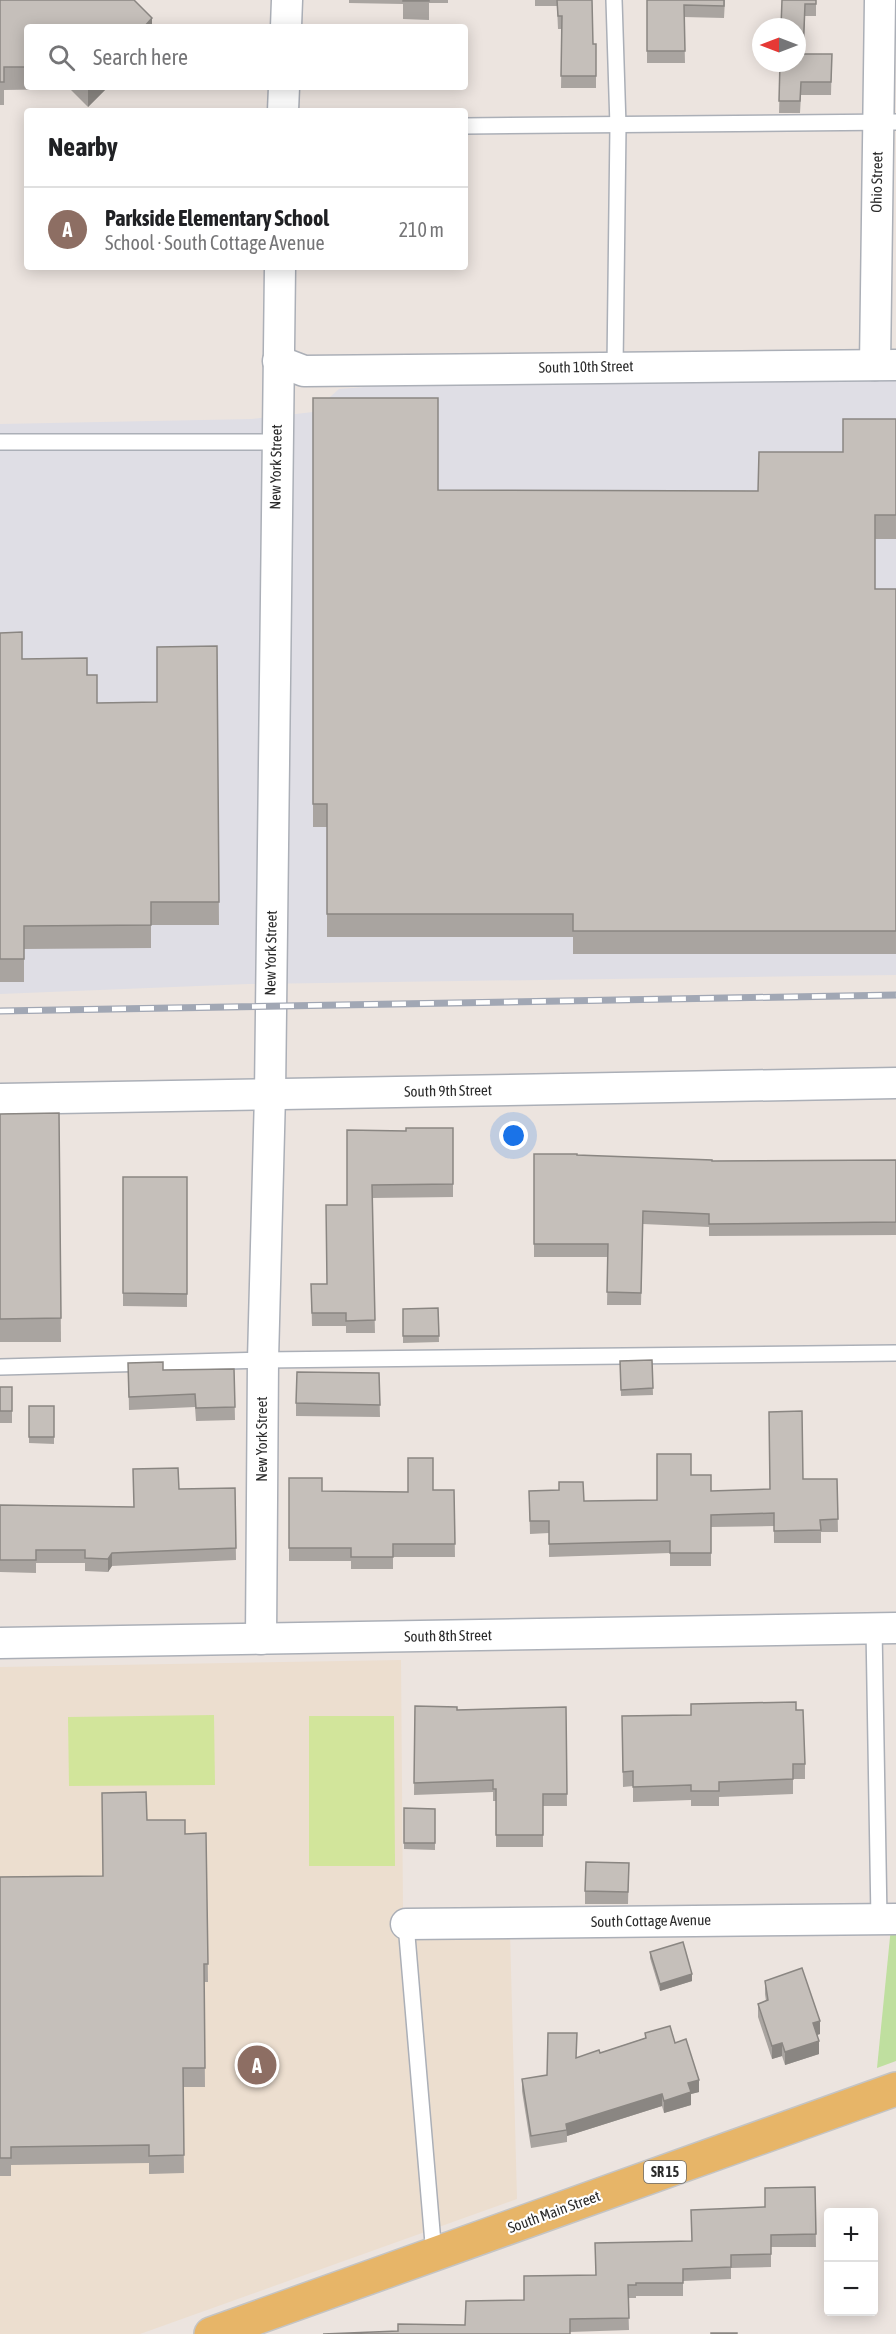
<!DOCTYPE html>
<meta charset="utf-8">
<style>
:root{--surface:#fff;--page:#f2f2f2;--text:#202124;--muted:#757577;--line:#e0e0e0;--accent:#111827}
body{margin:0;font-family:"Asap Condensed",sans-serif;background:var(--page);color:var(--text)}
.controls{position:absolute;right:18px;bottom:18px;display:grid;overflow:hidden;border-radius:6px;box-shadow:0 3px 15px #0003}
.controls button{width:54px;height:54px;display:grid;place-items:center;padding:0;border:0;border-bottom:2px solid var(--line);background:var(--surface);color:var(--text);font:30px sans-serif}
.compass{position:absolute;left:752px;top:18px;width:54px;height:54px;border-radius:50%;background:var(--surface);box-shadow:0 3px 15px #0003;rotate:270deg}
.you{position:absolute;left:514px;top:1136px;width:21px;height:21px;margin:-15px;border:4px solid #fff;border-radius:50%;background:#1a73e8;box-shadow:0 0 0 9px #1a73e833}
.badge{display:grid;place-items:center;width:39px;height:39px;border-radius:50%;background:var(--accent);color:#fff;font-size:20px;font-weight:700}
.pin{position:absolute;translate:-50% -50%;border:3px solid #fff;box-shadow:0 2px 6px #0006}
.list{margin:0;padding:0;list-style:none}
h2{display:flex;justify-content:space-between;align-items:center;height:78px;margin:0;padding:0 24px;font-size:26px}
h2 small{font-size:20px;font-weight:400;color:var(--muted)}
.list li{display:grid;grid-template-columns:39px 1fr auto;gap:18px;align-items:center;box-sizing:border-box;height:84px;padding:0 24px;border-top:2px solid var(--line)}
.list b{display:block;font-size:22px;white-space:nowrap}
.list p{margin:0;font-size:20px;white-space:nowrap;color:var(--muted)}
.list em{font-size:20px;font-style:normal;color:var(--muted)}
.icon{flex:none;width:33px;height:33px;fill:none;stroke:currentColor;stroke-width:2;stroke-linecap:round;stroke-linejoin:round}
.map{position:relative;flex:none;width:896px;height:2334px;overflow:hidden}
.search{position:absolute;background:var(--surface);box-shadow:0 3px 15px #0003;left:24px;top:24px;width:444px;height:66px;display:flex;align-items:center;gap:15px;box-sizing:border-box;padding:0 21px;border-radius:6px;color:var(--muted);font-size:22px}
.panel{position:absolute;background:var(--surface);box-shadow:0 3px 15px #0003;left:24px;top:108px;width:444px;height:162px;border-radius:6px}
.map>svg:first-child{display:block}
.industrial{fill:#dfdee5}
.education{fill:#ecdecf}
.green{fill:#bfdf9f}
.pitch{fill:#d2e59b}
.lines{fill:none;stroke-linecap:round;stroke-linejoin:round}
.service-casing{stroke:#abafb7;stroke-width:18}
.minor-casing{stroke:#abafb7;stroke-width:33}
.primary-casing{stroke:#c4c4c4;stroke-width:36}
.service{stroke:#fff;stroke-width:15}
.minor{stroke:#fff;stroke-width:30}
.primary{stroke:#e7b568;stroke-width:33}
.rail-casing{stroke:#a1a7b4;stroke-width:7}
.rail{stroke:#fff;stroke-width:4.5;stroke-dasharray:14;stroke-linecap:butt}
.wall{fill:#a9a4a0}
.shaded-wall{fill:#8a8682}
.building{fill:#c5bfba;stroke:#8a8682;stroke-width:1.5}
.labels{text-anchor:middle;stroke-width:4.5;stroke-linejoin:round;paint-order:stroke}
.shield{fill:#fff;stroke:#6b6b6b;stroke-width:1.5}
.shield-label{font-size:14px;font-weight:bold;fill:#2b2b2b}
.street-label{font-size:15px;fill:#2b2b2b;stroke:#fff}
</style>
<div class="map">
<svg width="896" height="2334" viewBox="0 0 896 2334">
<rect width="100%" height="100%" fill="#ece4df"/>
<path class="industrial" d="M896,365V975L248,984L0,994V424L252,419L313,412L339,389L615,367Z"/>
<path class="education" d="M401,1660L403,1909L448,1932H510L517,2199L140,2334H0V1667Z"/>
<path class="green" d="M891,1927H896V2061L877,2068Z"/>
<g class="pitch">
<path d="M214,1715L215,1785L69,1786L68,1717Z"/>
<path d="M394,1716L395,1866H309V1716Z"/>
</g>
<g class="lines">
<defs>
<g id="service">
<path d="M614,0L618,126L615,367"/>
<path d="M465,126L896,122"/>
<path d="M0,442H277"/>
<path d="M0,1367L263,1360L896,1353"/>
<path d="M874,1628L879,1919"/>
<path d="M406,1924L434,2255"/>
</g>
<g id="minor">
<path d="M286,27L287,0"/>
<path d="M283,111L284,87"/>
<path d="M278,361L304,371L896,365"/>
<path d="M875,365L880,0"/>
<path d="M0,1099L896,1083"/>
<path d="M261,1639L263,1360L270,1094L280,267"/>
<path d="M0,1643L896,1628"/>
<path d="M406,1924L896,1919"/>
</g>
<path id="primary" d="M211,2334L896,2089"/>
</defs>
<use href="#service" class="service-casing"/>
<use href="#minor" class="minor-casing"/>
<use href="#primary" class="primary-casing"/>
<use href="#service" class="service"/>
<use href="#minor" class="minor"/>
<use href="#primary" class="primary"/>
<defs>
<path id="rail" d="M0,1011L896,995"/>
</defs>
<use href="#rail" class="rail-casing"/>
<use href="#rail" class="rail"/>
</g>
<g class="wall">
<path d="M0,0L152,27H27V87H108L88,107L70,89L4,90V105H0Z"/>
<path d="M349,0H448V3H429V20L403,19V4L349,3Z"/>
<path d="M535,0H592L593,44H596V88H561L562,29H558L557,6H535Z"/>
<path d="M647,0H725L724,18L684,17L685,63H647Z"/>
<path d="M782,0H816V16H805L803,54H832L831,95H801L800,113H779Z"/>
<path d="M313,398L438,490L758,491L843,452L896,419V539H875V589H896V954H573V937H327V827H313Z"/>
<path d="M0,633L22,659L87,675L97,703L157,702L217,646L219,925H151V948L24,949V982H0Z"/>
<path d="M59,1113L61,1342H0V1114Z"/>
<path d="M453,1128V1197L372,1198L375,1333H346V1326H312L311,1284H327L347,1205L406,1131Z"/>
<path d="M534,1154L712,1161L896,1160V1235L709,1236V1227L643,1224L641,1305H607L608,1257H534Z"/>
<path d="M123,1177H187V1307L123,1306Z"/>
<path d="M438,1308L439,1342L403,1343V1309Z"/>
<path d="M652,1360L653,1395L621,1396L620,1361Z"/>
<path d="M128,1363L163,1370L234,1369L235,1420L196,1421L195,1407L129,1410Z"/>
<path d="M379,1373L380,1417L296,1416V1403Z"/>
<rect x="0" y="1387" width="12" height="36"/>
<path d="M29,1406H54V1444L29,1443Z"/>
<path d="M691,1475L711,1491L769,1489L803,1479H837L838,1532H821V1543H774V1526L711,1527V1566H670V1553L549,1557V1533L530,1534L529,1491L584,1501L657,1500Z"/>
<path d="M289,1478L322,1491L408,1492L433,1490H454L455,1557H393V1569H351V1561H289Z"/>
<path d="M235,1488L236,1560L112,1566L108,1572L85,1571V1563H36V1573L0,1572V1505L134,1507L179,1489Z"/>
<path d="M691,1704L796,1710L805,1764V1779H793V1794L719,1797V1806H691V1800L633,1802V1786L623,1787L622,1716L691,1715Z"/>
<path d="M415,1706L457,1710L566,1707L567,1806H543V1847H496V1801H493V1792L414,1795Z"/>
<path d="M404,1808L435,1809V1850L404,1849Z"/>
<path d="M147,1820L185,1834L206,1833L208,1982H204L205,2087H183L184,2173L149,2174V2163L11,2165V2176H0V1877L102,1876Z"/>
<path d="M629,1863L628,1904H585V1891Z"/>
<path d="M650,1952L692,1981L660,1991L650,1958Z"/>
<path d="M765,1981L820,2034L817,2035L819,2054L785,2065L782,2056L772,2059L758,2017V2004L766,2001L765,1994Z"/>
<path d="M645,2033L675,2043L699,2092L691,2094V2105L664,2113L662,2106L567,2136V2142L531,2148L522,2091V2079L547,2075L577,2058L600,2053L645,2038Z"/>
<path d="M815,2187L816,2247H771V2267L731,2268V2279L683,2281V2296H636V2298H628L629,2330L570,2332L398,2331L465,2325L524,2300L691,2241L765,2207Z"/>
</g>
<g class="shaded-wall">
<path d="M152,18V27H144Z"/>
<path d="M88,87H108L88,107Z"/>
<path d="M112,1553V1566L108,1572V1559Z"/>
<path d="M692,1974V1981L660,1991V1984Z"/>
<path d="M820,2021V2034L813,2036V2023Z"/>
<path d="M819,2041V2054L785,2065V2052Z"/>
<path d="M782,2043V2056L772,2059V2046Z"/>
<path d="M699,2080V2092L691,2094V2105L664,2113V2101L688,2083Z"/>
<path d="M662,2094V2106L567,2136L566,2124Z"/>
</g>
<g class="building">
<path d="M0,0H134L152,18L144,27H27V67H4V82H0Z"/>
<rect x="403" y="0" width="26" height="1"/>
<path d="M557,0H592L593,44H596V76H561L562,16H558Z"/>
<path d="M647,0H724V6L684,5L685,51H647Z"/>
<path d="M782,0H816V4H805L803,54H832L831,82H801L800,101H779L780,63H797V27H781Z"/>
<path d="M313,398H438V490L758,491L759,452H843V419H896V515H875V589H896V931H573V914H327V804H313Z"/>
<path d="M22,632V659L87,658V675H97V703L157,702V647L217,646L219,902H151V925L24,926V959H0V633Z"/>
<path d="M59,1113L61,1318L0,1319V1114Z"/>
<path d="M406,1128H453V1184L372,1185L375,1320L346,1321V1313H312L311,1284H327L326,1205H347V1130L406,1131Z"/>
<path d="M534,1154H577V1155L712,1160V1161L896,1160V1222L709,1224V1214L643,1211L641,1293L607,1292L608,1244H534Z"/>
<path d="M123,1177H187V1294L123,1293Z"/>
<path d="M438,1308L439,1336H403V1309Z"/>
<path d="M652,1360L653,1388L621,1390L620,1361Z"/>
<path d="M163,1362V1370L234,1369L235,1407L196,1408L195,1394L129,1397L128,1363Z"/>
<path d="M297,1372L379,1373L380,1405L296,1403Z"/>
<rect x="0" y="1387" width="12" height="24"/>
<rect x="29" y="1406" width="25" height="31"/>
<path d="M802,1411L803,1479H837L838,1519L820,1520L821,1530L774,1531V1513L711,1515V1553H670V1541L549,1544V1521H530L529,1491L559,1490V1482H583L584,1501L657,1500V1454H691V1475H711V1491L770,1489L769,1412Z"/>
<path d="M408,1458H433V1490H454L455,1544H393V1557H351V1548H289V1478H322V1491L408,1492Z"/>
<path d="M178,1468L179,1489L235,1488L236,1548L112,1553L108,1559L85,1558V1550H36V1560H0V1505L134,1507L133,1469Z"/>
<path d="M796,1702V1710H803L805,1764H793V1779L719,1782V1791H691V1785L633,1787V1771L623,1772L622,1716L691,1715V1704Z"/>
<path d="M415,1706L457,1707V1710L566,1707L567,1794H543V1835H496V1789H493V1780L414,1783Z"/>
<path d="M146,1792L147,1820H185V1834L206,1833L208,1964H204L205,2068H183L184,2155L149,2156V2145L11,2147V2158H0V1877L103,1876L102,1793Z"/>
<path d="M404,1808L435,1809V1843H404Z"/>
<path d="M586,1862L629,1863L628,1892L585,1891Z"/>
<path d="M683,1942L692,1974L660,1984L650,1952Z"/>
<path d="M802,1968L820,2021L813,2023L819,2041L785,2052L782,2043L772,2046L758,2004L768,2000L765,1981Z"/>
<path d="M670,2026L675,2043L686,2039L699,2080L688,2083L691,2092L664,2101L662,2094L566,2124L567,2130L531,2136L522,2079L547,2075L548,2033H577L576,2058L599,2050L600,2053L646,2038L645,2033Z"/>
<path d="M815,2187L816,2234L771,2235V2254L731,2255V2267L683,2269V2283H636V2285H628L629,2318L570,2319V2334H323L398,2331V2324L465,2325L466,2301L524,2300V2276L596,2275L595,2243L692,2241L691,2210L765,2207V2188Z"/>
<rect x="711" y="2333" width="26" height="1"/>
</g>
<g class="labels">
<rect class="shield" x="644" y="2161" width="42" height="22" rx="4.5"/>
<g class="shield-label">
<text x="665" y="2177">SR 15</text>
</g>
<g class="street-label">
<text transform="translate(877 182) rotate(-89)" y="5">Ohio Street</text>
<text transform="translate(586 367) rotate(-1)" y="5">South 10th Street</text>
<text transform="translate(276 467) rotate(-89)" y="5">New York Street</text>
<text transform="translate(271 953) rotate(-89)" y="5">New York Street</text>
<text transform="translate(448 1091) rotate(-1)" y="5">South 9th Street</text>
<text transform="translate(262 1439) rotate(-90)" y="5">New York Street</text>
<text transform="translate(448 1636) rotate(-1)" y="5">South 8th Street</text>
<text transform="translate(651 1921) rotate(-1)" y="5">South Cottage Avenue</text>
<text transform="translate(554 2212) rotate(-20)" y="5">South Main Street</text>
</g>
</g>
</svg>
<div class="controls">
<button>+</button>
<button>−</button>
</div>
<svg class="compass" viewBox="-18 -18 36 36"><path d="M0-13l5 13h-10z" fill="#e53935"/><path d="M0 13l5-13h-10z" fill="#757577"/></svg>
<div class="you"></div>
<div class="pin badge" style="left:257px;top:2065px;background:#8d6e63">A</div>
<div class="search"><svg class="icon" aria-label="search" viewBox="0 0 24 24"><circle cx="10" cy="10" r="6"/><path d="M15 15l6 6"/></svg>Search here</div>
<section class="panel">
<h2>Nearby<small></small></h2>
<ul class="list">
<li><span class="badge" style="background:#8d6e63">A</span><div><b>Parkside Elementary School</b><p>School · South Cottage Avenue</p></div><em>210 m</em></li>
</ul>
</section>
</div>
